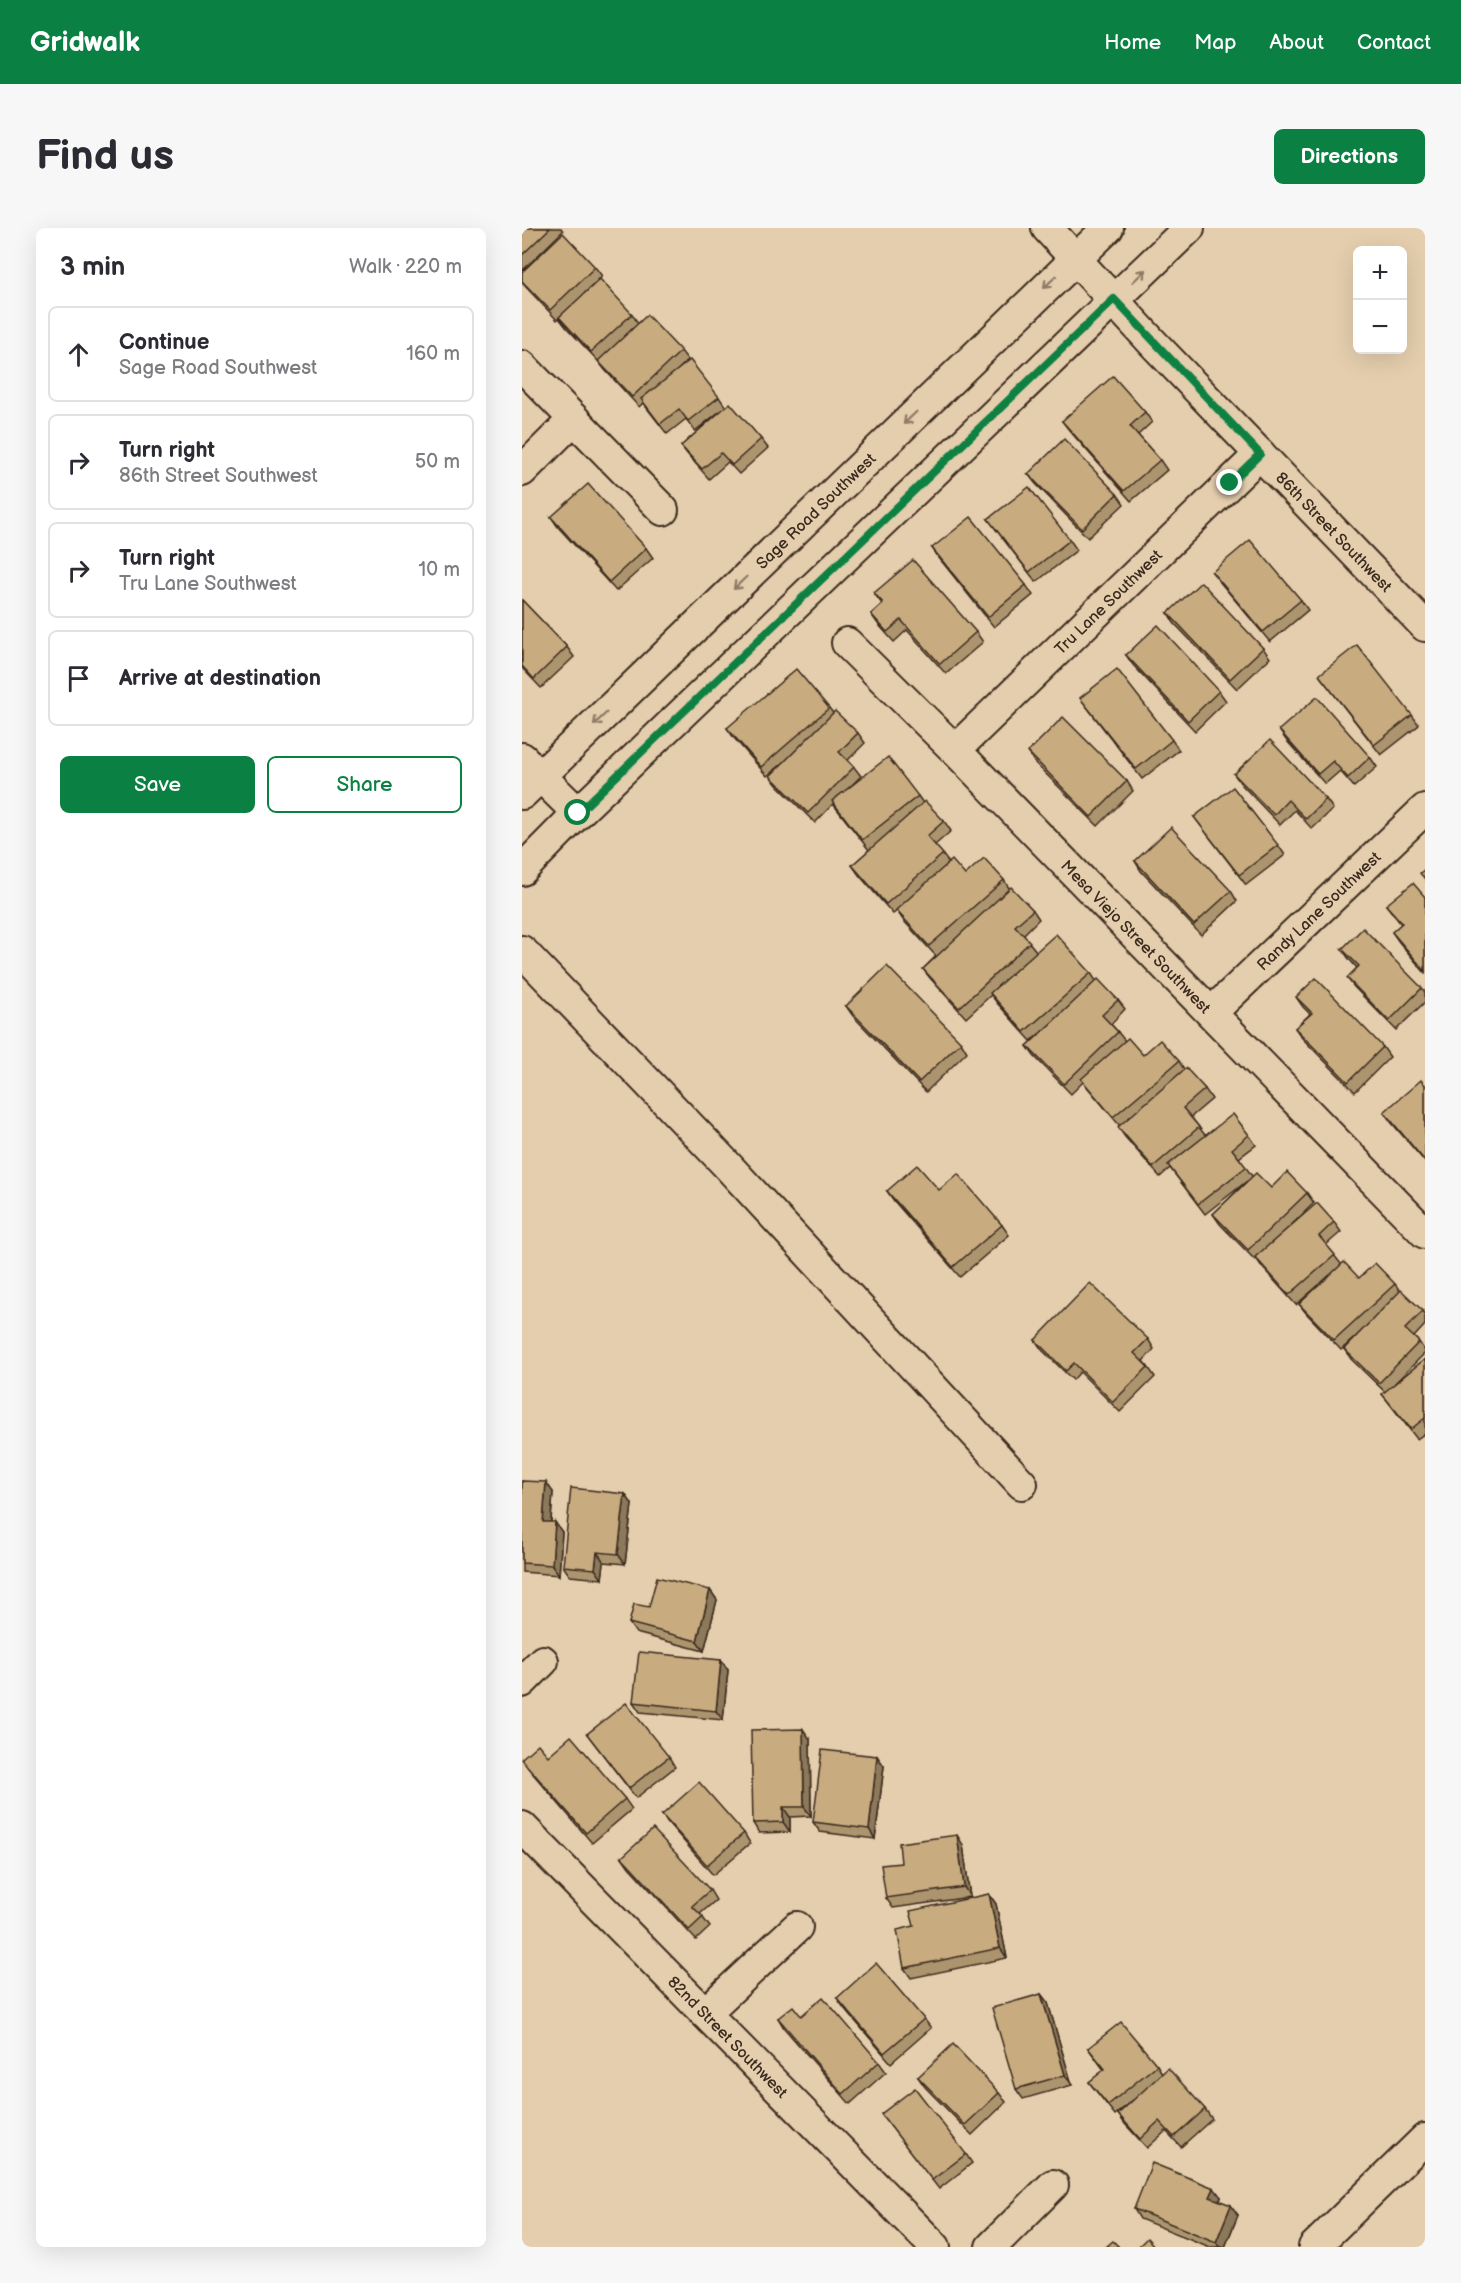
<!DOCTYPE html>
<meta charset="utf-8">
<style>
:root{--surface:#fff;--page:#f7f7f7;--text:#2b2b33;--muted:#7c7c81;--line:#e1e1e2;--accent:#0b8043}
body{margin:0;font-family:"Balsamiq Sans",sans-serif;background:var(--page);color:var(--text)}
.controls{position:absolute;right:18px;top:18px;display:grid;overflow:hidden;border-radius:9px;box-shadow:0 6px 24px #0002}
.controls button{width:54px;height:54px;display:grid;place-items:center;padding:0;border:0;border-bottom:2px solid var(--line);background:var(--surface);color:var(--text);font:30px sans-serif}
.stop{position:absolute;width:18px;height:18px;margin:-14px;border:4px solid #0b8043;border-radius:50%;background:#fff}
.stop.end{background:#0b8043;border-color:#fff;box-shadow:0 2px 6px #0008}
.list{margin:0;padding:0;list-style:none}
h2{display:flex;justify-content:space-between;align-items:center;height:78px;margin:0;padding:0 24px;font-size:26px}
h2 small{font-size:20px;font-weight:400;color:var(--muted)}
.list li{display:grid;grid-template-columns:39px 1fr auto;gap:18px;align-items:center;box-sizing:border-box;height:96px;margin:0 12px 12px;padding:0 12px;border:2px solid var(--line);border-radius:9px}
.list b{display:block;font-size:22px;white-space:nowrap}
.list p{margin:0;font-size:20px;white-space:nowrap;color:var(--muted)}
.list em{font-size:20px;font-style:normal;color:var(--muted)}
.actions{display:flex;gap:12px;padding:18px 24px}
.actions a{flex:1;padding:14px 0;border:2px solid var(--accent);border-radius:9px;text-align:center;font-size:21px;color:var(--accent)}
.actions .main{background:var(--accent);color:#fff}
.icon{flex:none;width:33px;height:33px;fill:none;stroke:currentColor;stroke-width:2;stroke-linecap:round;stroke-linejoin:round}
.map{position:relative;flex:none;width:903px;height:2019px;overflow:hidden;border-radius:9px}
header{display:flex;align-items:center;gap:36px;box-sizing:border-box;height:84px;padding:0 30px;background:var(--accent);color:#fff}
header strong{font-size:28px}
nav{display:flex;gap:33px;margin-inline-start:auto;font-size:21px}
.intro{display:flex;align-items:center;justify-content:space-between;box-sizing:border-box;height:144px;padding:0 36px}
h1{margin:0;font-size:42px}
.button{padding:15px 27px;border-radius:9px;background:var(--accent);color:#fff;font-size:21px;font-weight:700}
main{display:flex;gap:36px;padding:0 36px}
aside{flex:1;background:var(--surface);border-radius:9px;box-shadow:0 6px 24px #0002}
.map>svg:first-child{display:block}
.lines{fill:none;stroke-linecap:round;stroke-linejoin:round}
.minor-casing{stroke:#3b2a1e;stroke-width:34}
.minor{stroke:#e4cead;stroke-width:30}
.wall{fill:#ac946e;stroke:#3b2a1e;stroke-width:1.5}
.shaded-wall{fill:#8c785a;stroke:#3b2a1e;stroke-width:1.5}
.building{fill:#c8ac80;stroke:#3b2a1e;stroke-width:1.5}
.oneway{stroke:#907c66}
.route{stroke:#0b8043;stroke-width:8}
.labels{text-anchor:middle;stroke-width:4.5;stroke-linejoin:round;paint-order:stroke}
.street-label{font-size:16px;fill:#3b2a1e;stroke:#e4cead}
</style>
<header>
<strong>Gridwalk</strong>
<nav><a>Home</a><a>Map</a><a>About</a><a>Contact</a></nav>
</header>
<div class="intro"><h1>Find us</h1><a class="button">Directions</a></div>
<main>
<aside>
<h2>3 min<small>Walk · 220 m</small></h2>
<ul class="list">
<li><svg class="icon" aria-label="ahead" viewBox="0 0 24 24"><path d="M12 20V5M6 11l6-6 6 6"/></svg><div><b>Continue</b><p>Sage Road Southwest</p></div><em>160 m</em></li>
<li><svg class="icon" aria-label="right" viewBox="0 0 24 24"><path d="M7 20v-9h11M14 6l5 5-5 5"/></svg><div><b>Turn right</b><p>86th Street Southwest</p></div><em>50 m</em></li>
<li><svg class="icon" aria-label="right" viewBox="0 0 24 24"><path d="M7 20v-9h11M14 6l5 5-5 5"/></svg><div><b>Turn right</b><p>Tru Lane Southwest</p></div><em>10 m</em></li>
<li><svg class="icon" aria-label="arrive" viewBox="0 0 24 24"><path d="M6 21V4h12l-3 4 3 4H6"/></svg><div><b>Arrive at destination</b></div></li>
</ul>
<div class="actions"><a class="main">Save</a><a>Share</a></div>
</aside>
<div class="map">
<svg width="903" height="2019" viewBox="0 0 903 2019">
<rect width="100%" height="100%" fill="#e4cead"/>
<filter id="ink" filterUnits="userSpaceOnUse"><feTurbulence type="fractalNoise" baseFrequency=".0167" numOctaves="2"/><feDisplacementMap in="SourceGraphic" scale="12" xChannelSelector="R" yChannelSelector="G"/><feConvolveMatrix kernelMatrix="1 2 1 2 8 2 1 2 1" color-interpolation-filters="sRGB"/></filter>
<g filter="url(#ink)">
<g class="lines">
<defs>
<g id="minor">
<path id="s1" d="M525,0L630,114L903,398"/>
<path d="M0,138L141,282"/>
<path d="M0,243L52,191"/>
<path id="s2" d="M325,415L433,522L903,1005"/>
<path id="s3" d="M433,522L738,226"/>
<path d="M0,530L56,585"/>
<path id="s4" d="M0,566L586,0"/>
<path d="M0,642L56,585L667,0"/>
<path d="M0,723L204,936L500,1256"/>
<path id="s5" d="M690,784L903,581"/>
<path d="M0,1454L21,1433"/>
<path id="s6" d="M0,1599L413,2019"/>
<path d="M183,1785L275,1699"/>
<path d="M469,2019L531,1957"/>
<path d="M792,2019L903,1911"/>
</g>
</defs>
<use href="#minor" class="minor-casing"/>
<use href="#minor" class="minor"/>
</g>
<g class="wall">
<path d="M0,0H39L41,3L0,43Z"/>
<path d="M73,39L80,48L62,66L110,86L116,95L159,123L166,132L156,142L197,169L203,178L239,211L246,220L217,246L206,234L187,251L166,227L159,218L198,183L173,203L164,191L145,206L121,175L117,179L83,142L76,133L44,99L37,90L35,92L0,55V44Z"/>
<path d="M623,184L630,194L616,207L638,232L645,242L609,273L547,202L540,193Z"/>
<path d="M506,246L595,266L602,276L566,310L513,255Z"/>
<path d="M29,289L124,320L131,330L94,363L36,299Z"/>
<path d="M466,291L548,312L555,322L514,354Z"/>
<path d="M410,320L504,357L511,367L472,399L417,330Z"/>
<path d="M690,344L779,372L786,382L748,414L697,353Z"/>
<path d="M352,365L454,404L461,414L424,446L385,402L372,414L356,396L349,386L360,376Z"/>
<path d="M0,372L45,419L52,429L19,460L0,440Z"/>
<path d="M646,385L741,420L748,430L715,461L652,395Z"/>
<path d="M604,427L697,463L704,473L673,503L611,437Z"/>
<path d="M797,447L890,487L897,497L859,527Z"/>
<path d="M558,470L650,512L657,522L620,551Z"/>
<path d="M307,480L311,485L336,505L343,515L326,532L332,539L339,548L329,558L396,568L401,575L422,593L429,603L413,617L427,635L443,647L482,652L487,660L511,682L517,691L501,707L515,724L569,745L574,753L596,772L603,781L589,796L596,804L603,813L621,827L657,833L662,841L683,861L690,871L669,889L683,907H727L734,917L717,930L730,948L749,960L785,965L792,975L758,1008L812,994L819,1004L804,1017L819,1036L837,1050L873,1056L878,1063L901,1083L903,1087V1097L892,1109L897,1114L903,1123V1125L872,1156L903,1131V1205L895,1211L860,1166L863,1164L829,1131L822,1121L840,1103L819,1122L784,1085L777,1076L808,1047L774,1077L740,1039L734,1030L733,1032L698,996L691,986L725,953L683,986L648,940L638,949L603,909L596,899L598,898L561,854L549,866L512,828L505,818L532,793L509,813L475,775L469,767L444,790L408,750L401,741L414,728L381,692L375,683L371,686L337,647L330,637L347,622L311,576L293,595L255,557L248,548L260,536L245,548L212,510L205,500Z"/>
<path d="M757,502L848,529L855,539L832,559L818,543L803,556L764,512Z"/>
<path d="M506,524L605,553L611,563L576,598L512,534Z"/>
<path d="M712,546L804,571L811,581L790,601L773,582L758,597L719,556Z"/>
<path d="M672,589L756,617L763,627L724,657Z"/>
<path d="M613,633L709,663L715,673L679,707L619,643Z"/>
<path d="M903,669V745L877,714L870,704L879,696L864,677Z"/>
<path d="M820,721L900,760L903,764V774L874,802L832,759L825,750L835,740L827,731Z"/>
<path d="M774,769L861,819L868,829L833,864L780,810L773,800L788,786L781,779Z"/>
<path d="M324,778L439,814L445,824L404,864L331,788Z"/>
<path d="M903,857V934L869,894L862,884Z"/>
<path d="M365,963L480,997L487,1007L438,1049L372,973Z"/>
<path d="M626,1111L632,1121L621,1133L626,1139L633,1149L598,1184L558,1144L551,1152L520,1122L513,1112Z"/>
<path d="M0,1253L31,1264L29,1294L40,1304L37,1347L0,1344Z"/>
<path d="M103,1266L110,1276L103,1336L82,1334L80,1351L48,1348L41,1338Z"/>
<path d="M188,1362L195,1372L182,1423L114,1405L107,1395L127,1379Z"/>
<path d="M199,1432L206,1442L201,1492L118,1484L111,1474Z"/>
<path d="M65,1506L147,1529L153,1539L114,1570Z"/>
<path d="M288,1511L289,1588L268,1589V1604L237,1605L231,1595Z"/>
<path d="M355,1528L362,1538L353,1611L298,1604L291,1594Z"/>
<path d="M0,1532L103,1571L110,1581L70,1615L6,1540Z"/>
<path d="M140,1587L222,1605L228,1615L191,1647L147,1596Z"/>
<path d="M441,1617L448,1669L371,1680L364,1670L379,1635Z"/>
<path d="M100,1629L188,1662L194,1672L178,1686L188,1699L174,1712L107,1639Z"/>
<path d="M467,1666L474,1676L485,1730L389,1750L382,1740L392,1698Z"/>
<path d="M519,1766L526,1775L550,1857L501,1871L494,1861Z"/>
<path d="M315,1770L402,1791L409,1800L369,1835L322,1780Z"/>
<path d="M279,1788L357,1834L364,1844L328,1876L262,1800L256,1790Z"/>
<path d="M566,1820L635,1837L640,1845L683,1881L690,1891L659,1919L644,1903L625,1920L603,1896L596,1886L611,1872L593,1887L567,1854L582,1842Z"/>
<path d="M396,1849L477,1865L484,1874L450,1907L403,1859Z"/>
<path d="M359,1886L444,1926L450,1935L417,1961Z"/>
<path d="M699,1969L698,1973L716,1987L703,2019H688L618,1991L612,1981Z"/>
</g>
<g class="shaded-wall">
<path d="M24,1254L31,1264L28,1303L21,1294Z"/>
<path d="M103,1266L110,1276L103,1336L96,1326Z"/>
<path d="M33,1294L40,1304L37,1347L30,1337Z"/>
<path d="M75,1324L82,1334L80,1351L73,1341Z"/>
<path d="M188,1362L195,1372L182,1423L175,1413Z"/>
<path d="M199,1432L206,1442L201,1492L194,1483Z"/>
<path d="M281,1501L288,1511L289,1588L282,1579Z"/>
<path d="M355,1528L362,1538L353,1611L347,1601Z"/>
<path d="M261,1579L268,1589V1604L261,1594Z"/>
<path d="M435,1607L441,1617L448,1669L442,1659Z"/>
<path d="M467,1666L474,1676L485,1730L478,1720Z"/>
<path d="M519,1766L526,1775L550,1857L543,1847Z"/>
<path d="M692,1960L699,1969L695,1979L688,1969Z"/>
<path d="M709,1977L716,1987L703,2019H697L694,2014Z"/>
</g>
<g class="building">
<path d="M0,0H28L0,27Z"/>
<path d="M41,5L73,39L28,82L0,53V44Z"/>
<path d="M78,51L110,86L69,124L37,89Z"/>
<path d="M125,87L159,123L110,169L76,133Z"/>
<path d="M168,132L197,169L166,193L157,181L138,196L119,171Z"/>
<path d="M591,148L623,184L608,198L638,232L602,263L540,193Z"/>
<path d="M208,175L239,211L210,237L199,225L180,241L159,218Z"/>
<path d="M542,211L595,266L560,301L506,246Z"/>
<path d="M66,256L124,320L87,354L29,289Z"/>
<path d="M507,259L548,312L507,344L466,291Z"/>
<path d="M449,289L504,357L466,389L410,320Z"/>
<path d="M728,312L779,372L741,404L690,344Z"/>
<path d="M391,332L454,404L418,436L379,392L365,404L349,386L361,375L352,365Z"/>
<path d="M679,354L741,420L708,451L646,385Z"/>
<path d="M0,372L45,419L12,451L0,438Z"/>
<path d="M636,397L697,463L666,493L604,427Z"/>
<path d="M835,417L890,487L852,517L797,447Z"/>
<path d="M274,441L307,480L239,539L205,500Z"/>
<path d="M595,441L650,512L614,541L558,470Z"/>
<path d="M795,469L848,529L826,550L811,533L796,546L757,502Z"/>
<path d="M313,483L336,505L317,524L332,539L286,585L248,548Z"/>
<path d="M541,489L605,553L569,589L506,524Z"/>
<path d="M748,512L804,571L784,591L766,572L752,587L712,546Z"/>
<path d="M366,529L396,568L340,612L310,573Z"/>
<path d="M711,559L756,617L717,647L672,589Z"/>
<path d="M403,573L422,593L405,608L421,626L364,676L330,637Z"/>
<path d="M649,599L709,663L672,697L613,633Z"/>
<path d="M462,630L482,652L407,718L374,682L430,632L443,647Z"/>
<path d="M903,641V651L898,645Z"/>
<path d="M891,655L903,669V743L870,704L880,695L864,677Z"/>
<path d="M489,659L511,682L493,698L508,714L437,780L401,741Z"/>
<path d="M841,700L900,760L867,793L825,750L837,738L820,721Z"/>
<path d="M534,706L569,745L502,804L468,765Z"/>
<path d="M365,738L439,814L397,854L324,778Z"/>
<path d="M794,750L861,819L826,854L773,800L790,785L774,769Z"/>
<path d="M576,751L596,772L580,787L596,804L542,856L505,818Z"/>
<path d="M606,810L621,827L638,812L657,833L591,889L559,851Z"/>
<path d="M664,840L683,861L661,880L677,899L631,939L596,899Z"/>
<path d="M899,852L903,857V933L862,884Z"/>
<path d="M711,886L727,907L710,921L724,939L676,976L646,937Z"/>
<path d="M395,937L417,962L436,946L480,997L431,1039L365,963Z"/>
<path d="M765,944L785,965L726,1022L691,986L734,945L749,960Z"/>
<path d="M795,975L812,994L797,1008L813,1027L767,1067L733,1029Z"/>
<path d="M822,1034L837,1050L853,1035L873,1056L812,1112L777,1076Z"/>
<path d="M568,1055L626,1111L612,1125L626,1139L591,1174L552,1135L544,1143L513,1112Z"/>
<path d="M879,1062L901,1083L883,1101L897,1114L857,1155L822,1121Z"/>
<path d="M903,1131V1190L889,1201L860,1166Z"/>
<path d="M0,1253L24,1254L21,1294H33L30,1337L0,1335Z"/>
<path d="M49,1260L103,1266L96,1326L75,1324L73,1341L41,1338Z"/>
<path d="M135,1349L188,1362L175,1413L107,1395L112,1376L127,1379Z"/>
<path d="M117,1424L199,1432L194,1483L111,1474Z"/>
<path d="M104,1475L147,1529L107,1560L65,1506Z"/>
<path d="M281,1501L282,1579H261V1594L231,1595L229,1502Z"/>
<path d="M49,1508L103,1571L64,1605L0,1532V1530L16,1516L26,1528Z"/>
<path d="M300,1522L355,1528L347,1601L291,1594Z"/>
<path d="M177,1554L222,1605L185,1637L140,1587Z"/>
<path d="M131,1601L188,1662L170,1678L181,1689L167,1702L100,1629Z"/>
<path d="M435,1607L442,1659L364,1670L359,1637L379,1635L377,1615Z"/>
<path d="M467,1666L478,1720L382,1740L375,1702L392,1698L388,1683Z"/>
<path d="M354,1735L402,1791L362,1825L315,1770Z"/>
<path d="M519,1766L543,1847L494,1861L470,1780Z"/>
<path d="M301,1769L357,1834L321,1866L256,1790L271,1778L279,1788Z"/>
<path d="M599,1794L635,1837L586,1877L567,1854L583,1841L566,1820Z"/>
<path d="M431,1816L477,1865L443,1897L396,1849Z"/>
<path d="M646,1840L683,1881L652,1909L637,1893L618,1911L596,1886Z"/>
<path d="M393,1860L444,1926L410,1952L359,1886Z"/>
<path d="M630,1935L692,1960L688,1969L709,1977L694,2014L612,1981Z"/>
<path d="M625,2010L633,2019H616Z"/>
<path d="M591,2013L597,2019H584Z"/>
</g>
<defs><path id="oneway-shaft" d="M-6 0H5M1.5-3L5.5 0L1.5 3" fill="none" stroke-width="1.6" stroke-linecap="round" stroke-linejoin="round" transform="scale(1.5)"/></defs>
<g class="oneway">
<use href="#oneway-shaft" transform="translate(617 48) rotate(-44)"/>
<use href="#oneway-shaft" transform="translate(528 54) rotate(136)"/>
<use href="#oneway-shaft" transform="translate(388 190) rotate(136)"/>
<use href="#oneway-shaft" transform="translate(218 355) rotate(136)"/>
<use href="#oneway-shaft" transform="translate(78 491) rotate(136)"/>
</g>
</g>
<g class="lines" filter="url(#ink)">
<path class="route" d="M56,585L592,71L738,226L708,255"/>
</g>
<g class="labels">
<g class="street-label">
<text dy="6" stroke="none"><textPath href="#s4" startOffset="408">Sage Road Southwest</textPath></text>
<text dy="6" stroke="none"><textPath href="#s1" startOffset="418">86th Street Southwest</textPath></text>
<text dy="6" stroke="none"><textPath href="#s3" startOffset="213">Tru Lane Southwest</textPath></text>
<text dy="6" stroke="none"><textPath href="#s5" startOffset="147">Randy Lane Southwest</textPath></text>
<text dy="6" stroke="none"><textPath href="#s2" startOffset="412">Mesa Viejo Street Southwest</textPath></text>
<text dy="6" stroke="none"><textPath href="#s6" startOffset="294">82nd Street Southwest</textPath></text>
</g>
</g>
</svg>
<div class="controls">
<button>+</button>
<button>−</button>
</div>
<div class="stop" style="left:56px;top:585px"></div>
<div class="stop end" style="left:708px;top:255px"></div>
</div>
</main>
